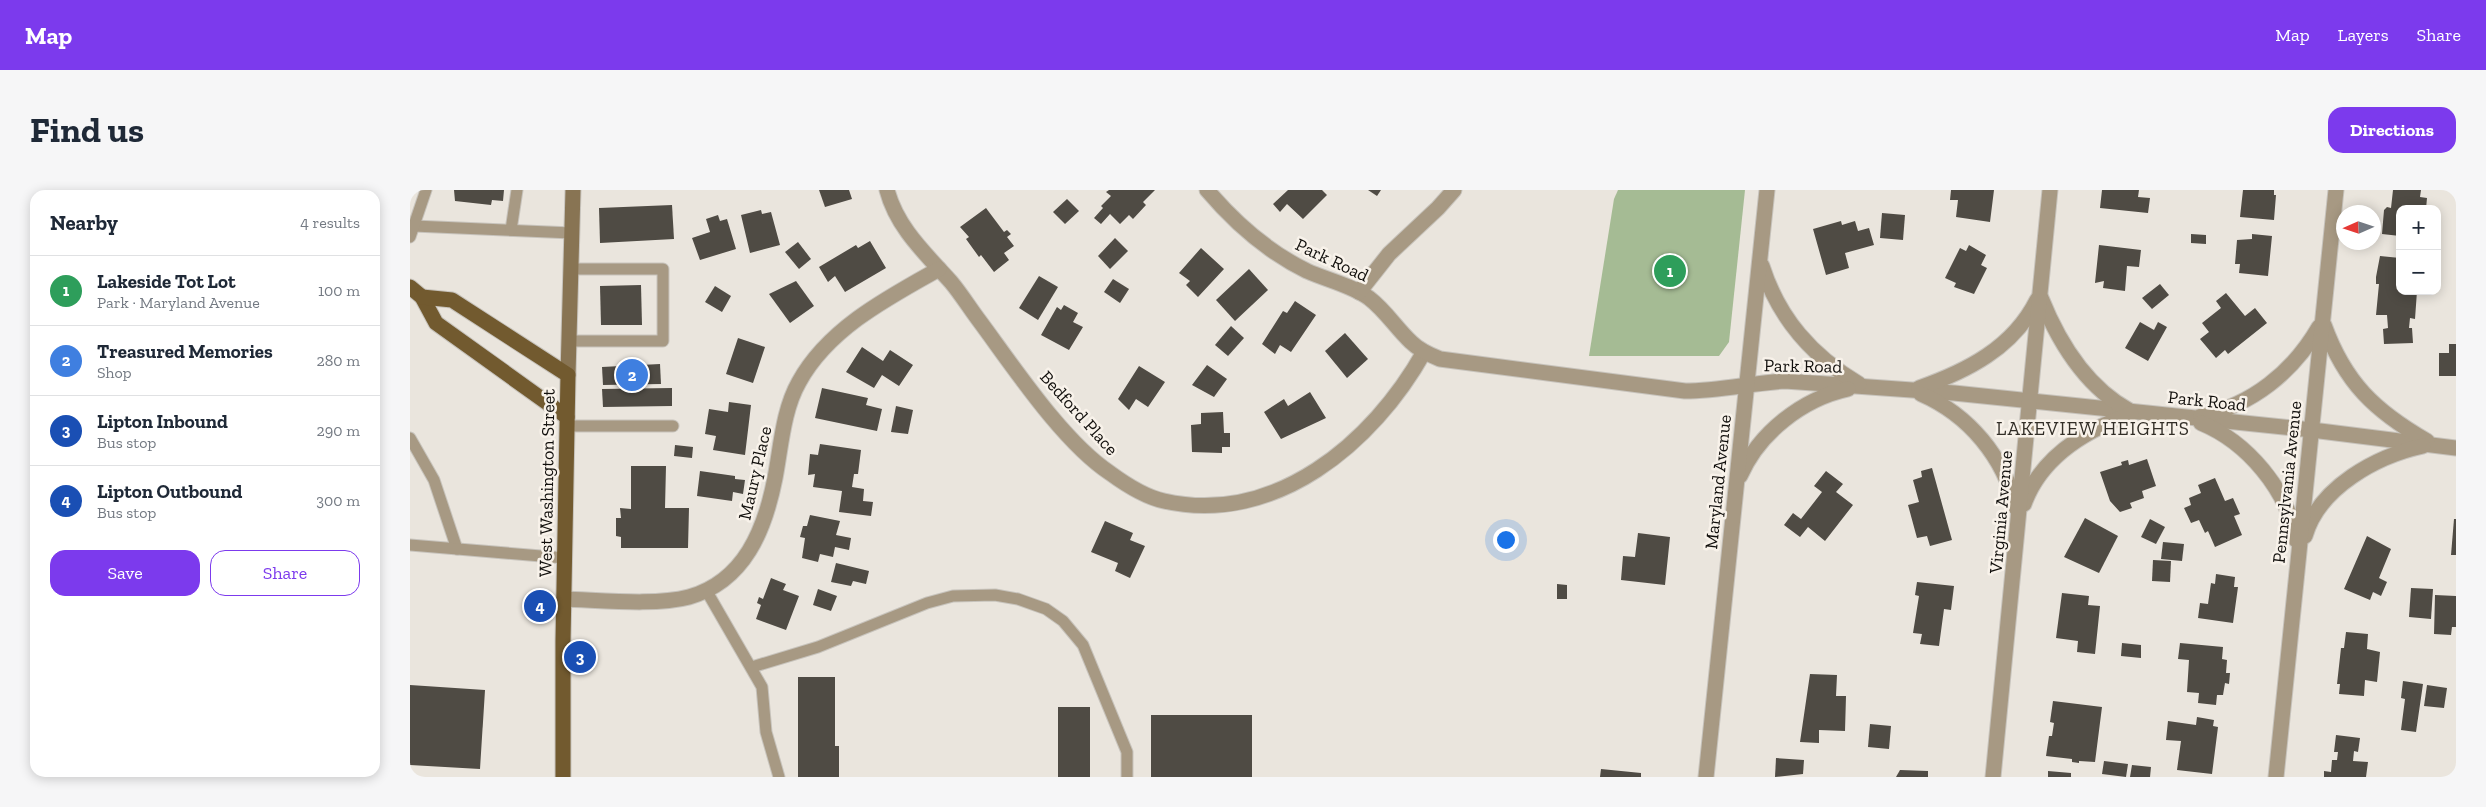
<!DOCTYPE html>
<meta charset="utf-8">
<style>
:root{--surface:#fff;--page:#f6f6f7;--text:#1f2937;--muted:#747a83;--line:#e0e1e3;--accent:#7c3aed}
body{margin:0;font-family:"Zilla Slab",serif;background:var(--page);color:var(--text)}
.controls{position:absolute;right:15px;top:15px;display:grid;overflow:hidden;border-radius:10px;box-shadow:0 2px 12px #0003}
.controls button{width:45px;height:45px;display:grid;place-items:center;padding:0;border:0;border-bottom:1px solid var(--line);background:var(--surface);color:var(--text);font:25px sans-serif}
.compass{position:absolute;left:1926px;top:15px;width:45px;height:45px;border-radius:50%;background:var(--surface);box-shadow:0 2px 12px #0003;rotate:267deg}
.you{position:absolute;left:1095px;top:349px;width:18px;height:18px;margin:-12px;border:4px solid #fff;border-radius:50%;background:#1a73e8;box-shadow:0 0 0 8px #1a73e833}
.badge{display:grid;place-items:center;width:32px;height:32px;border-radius:50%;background:var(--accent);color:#fff;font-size:16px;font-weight:700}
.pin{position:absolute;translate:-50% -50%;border:2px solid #fff;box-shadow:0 1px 5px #0006}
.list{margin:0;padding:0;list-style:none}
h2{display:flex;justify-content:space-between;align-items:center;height:65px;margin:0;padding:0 20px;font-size:21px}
h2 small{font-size:16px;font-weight:400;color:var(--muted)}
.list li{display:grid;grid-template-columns:32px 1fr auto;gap:15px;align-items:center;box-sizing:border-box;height:70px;padding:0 20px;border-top:1px solid var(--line)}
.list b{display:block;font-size:19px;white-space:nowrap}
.list p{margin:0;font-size:16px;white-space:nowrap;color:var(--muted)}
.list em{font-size:16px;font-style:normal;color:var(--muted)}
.actions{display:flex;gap:10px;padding:15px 20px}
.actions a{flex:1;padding:11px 0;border:1px solid var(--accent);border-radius:15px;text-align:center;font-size:18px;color:var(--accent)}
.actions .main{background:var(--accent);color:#fff}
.map{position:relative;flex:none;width:2046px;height:587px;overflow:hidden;border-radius:15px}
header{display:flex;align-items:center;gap:30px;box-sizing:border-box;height:70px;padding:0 25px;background:var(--accent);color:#fff}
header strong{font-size:24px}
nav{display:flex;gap:28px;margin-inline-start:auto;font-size:18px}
.intro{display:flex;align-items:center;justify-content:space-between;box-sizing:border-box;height:120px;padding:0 30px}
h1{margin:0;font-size:35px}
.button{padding:12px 22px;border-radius:15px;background:var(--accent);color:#fff;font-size:18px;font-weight:700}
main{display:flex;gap:30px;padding:0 30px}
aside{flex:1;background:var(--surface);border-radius:15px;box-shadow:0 2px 12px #0003}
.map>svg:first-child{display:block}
.green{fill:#a5bb94}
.building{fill:#4f4b44}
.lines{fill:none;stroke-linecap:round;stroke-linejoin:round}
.lane-casing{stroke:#c7c3bc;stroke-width:13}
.street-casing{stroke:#c7c3bc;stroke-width:17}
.secondary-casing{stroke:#c7c3bc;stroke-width:17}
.primary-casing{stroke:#c7c3bc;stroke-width:17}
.lane{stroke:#a79983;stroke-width:11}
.street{stroke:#a79983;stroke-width:15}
.secondary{stroke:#887453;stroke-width:15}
.primary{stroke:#725a2f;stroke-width:15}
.labels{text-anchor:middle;stroke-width:5;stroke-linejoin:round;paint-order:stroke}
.street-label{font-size:18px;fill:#110f0c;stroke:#f8f2ea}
.neighbourhood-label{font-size:19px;letter-spacing:1px;fill:#322e27;stroke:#f8f2ea}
</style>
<header>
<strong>Map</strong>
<nav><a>Map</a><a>Layers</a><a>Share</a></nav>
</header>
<div class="intro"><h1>Find us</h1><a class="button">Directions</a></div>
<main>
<aside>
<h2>Nearby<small>4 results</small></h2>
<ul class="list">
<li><span class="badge" style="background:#2e9e5b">1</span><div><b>Lakeside Tot Lot</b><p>Park · Maryland Avenue</p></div><em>100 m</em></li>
<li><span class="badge" style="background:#3f7fe0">2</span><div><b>Treasured Memories</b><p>Shop</p></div><em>280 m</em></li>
<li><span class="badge" style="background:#1a4fb4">3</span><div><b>Lipton Inbound</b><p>Bus stop</p></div><em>290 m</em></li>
<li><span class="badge" style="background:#1a4fb4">4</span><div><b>Lipton Outbound</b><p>Bus stop</p></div><em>300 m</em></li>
</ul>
<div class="actions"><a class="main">Save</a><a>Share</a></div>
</aside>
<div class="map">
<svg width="2046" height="587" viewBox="0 0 2046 587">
<rect width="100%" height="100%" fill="#eae5dd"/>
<path class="green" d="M1208,0H1335L1319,152L1309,166H1179L1204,9Z"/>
<g class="building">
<path d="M44,0H94L93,11L82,10L81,15L45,11Z"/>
<path d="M409,0H439L442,9L415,17Z"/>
<path d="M699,0H745L733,12L736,15L723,29L719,25L710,34L700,24L691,34L684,28L693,18L691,16L701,6L696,2Z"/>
<path d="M878,0H912L917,5L893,29L877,14L870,22L863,14Z"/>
<path d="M958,0H971L967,6Z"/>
<path d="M1541,0H1584L1580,32L1546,27L1548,10H1540Z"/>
<path d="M1692,0H1729L1728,7L1740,8L1738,23L1690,18Z"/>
<path d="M1833,0H1864V5H1866L1864,30L1830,27Z"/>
<path d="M1983,0H2011L2010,7L2017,8L2016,19H1990V46L1972,44L1974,20L1977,17L1981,18Z"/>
<path d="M657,9L669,21L655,34L643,22Z"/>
<path d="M262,15L264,49L190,53L189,18Z"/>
<path d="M576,18L594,42L597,40L601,44L597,47L604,56L594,63L599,70L584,82L571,65L569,67L556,49L559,47L550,37Z"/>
<path d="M351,20L352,24L361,22L370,55L340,63L331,25Z"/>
<path d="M1472,23L1495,25L1493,50L1470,48Z"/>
<path d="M308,25L310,31L317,29L326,59L290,70L282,48L300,42L296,29Z"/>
<path d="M1431,31L1432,35L1445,31L1448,41L1459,38L1464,55L1435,63L1439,78L1416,85L1403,39Z"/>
<path d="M1781,44L1796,45V54L1781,53Z"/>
<path d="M1842,44L1862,46L1858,86L1829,83L1830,74H1825L1827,50L1842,49Z"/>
<path d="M705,48L718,61L700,79L688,66Z"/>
<path d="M460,51L476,78L435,102L425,86L418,92L409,77L446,55L448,58Z"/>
<path d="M388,52L401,69L389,79L375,62Z"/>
<path d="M1559,55L1576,65L1571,75L1577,78L1564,104L1544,97L1546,93L1535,88L1550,58L1556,61Z"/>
<path d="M1689,55L1731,60L1729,77L1717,76L1715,101L1693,98L1694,91L1685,93Z"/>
<path d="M791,58L814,79L788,107L776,95L780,91L769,83Z"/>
<path d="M1970,66L1990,68V101H2007L2005,129L2000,128L1999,138H2002L2003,153L1974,154L1973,139L1978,138L1977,125H1966L1969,94H1966V87Z"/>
<path d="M839,79L858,100L825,131L806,110Z"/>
<path d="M629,86L648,97L628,130L609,118Z"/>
<path d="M703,89L719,99L710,113L694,102Z"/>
<path d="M386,91L404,116L380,133L359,104Z"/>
<path d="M1750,94L1759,105L1742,119L1732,108Z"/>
<path d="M231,95L232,135H191L190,96Z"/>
<path d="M305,96L321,106L312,122L295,112Z"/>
<path d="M1816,103L1835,126L1845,118L1857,133L1818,164L1815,160L1806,168L1790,149L1799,142L1792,133L1811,118L1806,111Z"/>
<path d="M885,111L906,125L881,162L870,155L865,164L852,154L873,121L877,123Z"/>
<path d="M654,115L668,123L663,132L673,137L659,160L631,145L647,117L651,120Z"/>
<path d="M1730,132L1744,140L1748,132L1757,137L1738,171L1715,158Z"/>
<path d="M821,136L834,148L818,166L805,155Z"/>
<path d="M935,143L958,169L937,188L915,161Z"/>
<path d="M328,148L355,157L343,193L316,184Z"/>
<path d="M2039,154H2046V186H2029V163H2039Z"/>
<path d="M452,157L473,171L480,160L503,175L489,196L472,185L464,198L436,182Z"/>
<path d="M250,174L251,194L193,195L192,177Z"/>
<path d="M797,175L817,189L804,207L782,195Z"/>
<path d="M729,176L755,192L738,217L726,209L719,220L708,209Z"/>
<path d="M262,198V216L193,217L192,199Z"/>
<path d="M412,198L458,208L456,215L472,219L467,241L405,228Z"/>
<path d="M900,202L916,228L871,249L854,222L874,209L878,216Z"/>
<path d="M319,212L341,215L335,265L303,260L306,246L295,244L299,219L318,222Z"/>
<path d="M486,216L503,220L498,244L481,242Z"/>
<path d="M813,222L814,243H820V257H812V263L782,262L781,235L791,234V223Z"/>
<path d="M410,254L451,260L448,284H444L442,297L454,299L453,311L463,312L461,326L429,322L432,301L403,297L405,284L398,285L400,264L408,265Z"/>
<path d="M265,255L283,257L282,268L264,266Z"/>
<path d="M1737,269L1746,296L1732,301L1734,308L1720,313L1722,318L1710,322L1700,311L1690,282L1712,275L1711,272L1718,270L1719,275Z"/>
<path d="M221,276H256L255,318H279L278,358H211V347L206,346V328H211L210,318L221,319Z"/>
<path d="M1522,278L1542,350L1520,356L1517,346L1507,348L1498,315L1509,312L1503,290L1512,287L1511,281Z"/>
<path d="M290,281L325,286V289L335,290L333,304L323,302L322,311L287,306Z"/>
<path d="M1416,281L1433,294L1426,302L1443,315L1415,351L1398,337L1390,347L1374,335L1383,323L1391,329L1412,302L1404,296Z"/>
<path d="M1805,288L1815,311L1823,308L1830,324L1824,326L1832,345L1805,357L1798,341L1795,343L1789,330L1781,333L1774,318L1781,315L1779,308L1791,303L1788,295Z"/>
<path d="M400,325L430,331L426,345L441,348L439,360L425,357L423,367L410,364L408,372L392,368L395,348L390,347L393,336H397Z"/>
<path d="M1675,328L1708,346L1689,383L1654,367Z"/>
<path d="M1740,329L1755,337L1746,354L1731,347Z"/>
<path d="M2044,329H2046V365H2041Z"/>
<path d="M695,331L723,343L720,350L735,356L720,388L705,381L708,373L681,362Z"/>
<path d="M1228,343L1260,347L1255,395L1211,390L1213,366L1225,367Z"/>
<path d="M1957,346L1981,359L1969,388L1977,392L1971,406L1963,402L1960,410L1934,399Z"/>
<path d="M1753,352L1774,354L1772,371L1751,369Z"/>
<path d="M1743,370L1761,371L1760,392L1742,391Z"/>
<path d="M426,373L459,381L456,394L443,391L441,396L421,392Z"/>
<path d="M1806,384L1825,387L1824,397H1828L1823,433L1788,428L1790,413L1798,414L1801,393L1805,394Z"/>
<path d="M361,388L376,394L373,400L389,406L376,440L346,429L351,415L347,413L349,407L353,409Z"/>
<path d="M1507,392L1544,396L1541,420L1534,419L1529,456L1510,454L1512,444L1503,443L1509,406L1505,405Z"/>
<path d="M1147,394L1157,395V409H1147Z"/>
<path d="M2001,398L2023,399L2021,429L1999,427Z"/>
<path d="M408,399L427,406L421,421L403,415Z"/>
<path d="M1652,403L1679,406L1678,415L1690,416L1685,464L1667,462L1668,451L1646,448Z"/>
<path d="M2025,405L2046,406V437H2042L2041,445L2024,444Z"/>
<path d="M1936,442L1958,444L1957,459L1970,462L1967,492L1955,490L1954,506L1929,504L1930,494H1927L1931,458H1934Z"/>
<path d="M1712,453L1731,455V468L1711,466Z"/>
<path d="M1770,453L1813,457L1812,469L1817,470L1816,483H1820L1819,494L1815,493L1813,505H1807L1806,515L1788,513L1789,503L1777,502L1779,470L1768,469Z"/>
<path d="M1400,484L1427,485L1426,506H1436L1435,541L1409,540V553L1390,552Z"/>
<path d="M388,487H425V556H429V587H388Z"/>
<path d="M1993,491L2013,494L2006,542L1991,540L1995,509L1991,508Z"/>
<path d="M0,495L75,500L70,579L0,575Z"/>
<path d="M2017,495L2037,498L2034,518L2014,516Z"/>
<path d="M1643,511L1692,517L1685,572L1669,571V573L1662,572V569L1636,566L1639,546H1642L1644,533L1640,532Z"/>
<rect x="648" y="517" width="32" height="70"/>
<rect x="741" y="525" width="101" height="62"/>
<path d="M1787,527L1804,530L1803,536L1808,537L1802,584L1767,580L1771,551L1756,550L1758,531L1786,535Z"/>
<path d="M1460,534L1481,536L1479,559L1458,557Z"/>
<path d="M1926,545L1950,548L1948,562L1944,561L1943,571L1958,572L1956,587H1914V581L1921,582L1922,570H1927L1928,562H1924Z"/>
<path d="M1366,568L1394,570L1393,584L1365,587Z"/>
<path d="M1694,571L1718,574L1716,587L1692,584Z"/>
<path d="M1722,575L1741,577L1740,587H1720Z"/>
<path d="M1191,579L1231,583V587H1190Z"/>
<path d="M1490,580L1518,581V587H1486Z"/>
<path d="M1638,581L1661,583V587H1638Z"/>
</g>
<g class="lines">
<defs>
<g id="lane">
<path d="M4,36L162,43"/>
<path d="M101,40L107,0"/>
<path d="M0,47L16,0"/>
<path d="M160,151H253V79H161"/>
<path d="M157,236H263"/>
<path d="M0,248L24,290L47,359"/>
<path d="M0,355L155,368"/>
<path d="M296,400L352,497L356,542L369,587"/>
<path d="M342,477L408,457L517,413L543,406L585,405L608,409L636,419L653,431L673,455L717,562V587"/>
</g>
<g id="street">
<path d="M477,0C487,38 516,64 541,92C551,104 559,117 568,129C603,176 652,251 700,283C715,294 735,307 754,311C865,336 963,253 1014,162"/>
<path d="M797,0C825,33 858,62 897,81C917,90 941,95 959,108C976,121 986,138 1001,152C1009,160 1020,165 1030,169L1275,201C1309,201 1342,193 1375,191L1544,203L1902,240L2046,258"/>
<path d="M1352,76C1369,129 1402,166 1449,194"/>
<path d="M949,102L979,64L1028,18L1044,0"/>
<path d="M1631,108C1649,153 1676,197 1720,221"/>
<path d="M1914,135C1935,193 1965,221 2017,251"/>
<path d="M1509,198C1557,181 1603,158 1627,110"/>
<path d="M1511,204C1559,225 1594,267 1606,318"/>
<path d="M1791,226C1842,215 1883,182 1909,137"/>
<path d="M1791,233C1837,252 1878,300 1886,350"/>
<path d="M1330,286C1349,243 1392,209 1438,199"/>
<path d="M1614,314C1631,267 1676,240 1721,224"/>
<path d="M1895,346C1909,297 1967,266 2013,256"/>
<path d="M154,409C190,410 245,416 279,407C335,391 355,339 365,288C371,257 373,220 389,192C418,139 477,108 529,79"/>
<path d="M1296,587L1357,0"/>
<path d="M1583,587L1640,0"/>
<path d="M1866,587L1926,0"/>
</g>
<path id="secondary" d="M158,185L163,0"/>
<g id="primary">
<path d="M0,97L12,107L26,133L157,227"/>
<path d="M12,107L42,110L158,185L153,451V587"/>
</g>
</defs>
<use href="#lane" class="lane-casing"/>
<use href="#street" class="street-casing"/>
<use href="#secondary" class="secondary-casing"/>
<use href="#primary" class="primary-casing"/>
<use href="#lane" class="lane"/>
<use href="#street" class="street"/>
<use href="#secondary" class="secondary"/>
<use href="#primary" class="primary"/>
</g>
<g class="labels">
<g class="street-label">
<text transform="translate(922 70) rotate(25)" y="6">Park Road</text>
<text transform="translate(1393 176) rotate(1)" y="6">Park Road</text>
<text transform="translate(1797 211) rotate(6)" y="6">Park Road</text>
<text transform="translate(669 223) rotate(48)" y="6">Bedford Place</text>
<text transform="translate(345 283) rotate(-77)" y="6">Maury Place</text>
<text transform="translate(1308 292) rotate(-84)" y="6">Maryland Avenue</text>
<text transform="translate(1877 292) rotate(-84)" y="6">Pennsylvania Avenue</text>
<text transform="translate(137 293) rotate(-89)" y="6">West Washington Street</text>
<text transform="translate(1591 322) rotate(-85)" y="6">Virginia Avenue</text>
</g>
<g class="neighbourhood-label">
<text x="1683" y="245">LAKEVIEW HEIGHTS</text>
</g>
</g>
</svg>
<div class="controls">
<button>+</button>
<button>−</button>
</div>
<svg class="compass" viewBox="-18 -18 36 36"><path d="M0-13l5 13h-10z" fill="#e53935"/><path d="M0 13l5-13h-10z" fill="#747a83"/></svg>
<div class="you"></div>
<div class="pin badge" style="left:1260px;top:81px;background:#2e9e5b">1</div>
<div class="pin badge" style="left:222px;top:185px;background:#3f7fe0">2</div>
<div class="pin badge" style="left:170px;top:467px;background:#1a4fb4">3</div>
<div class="pin badge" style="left:130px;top:416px;background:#1a4fb4">4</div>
</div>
</main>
